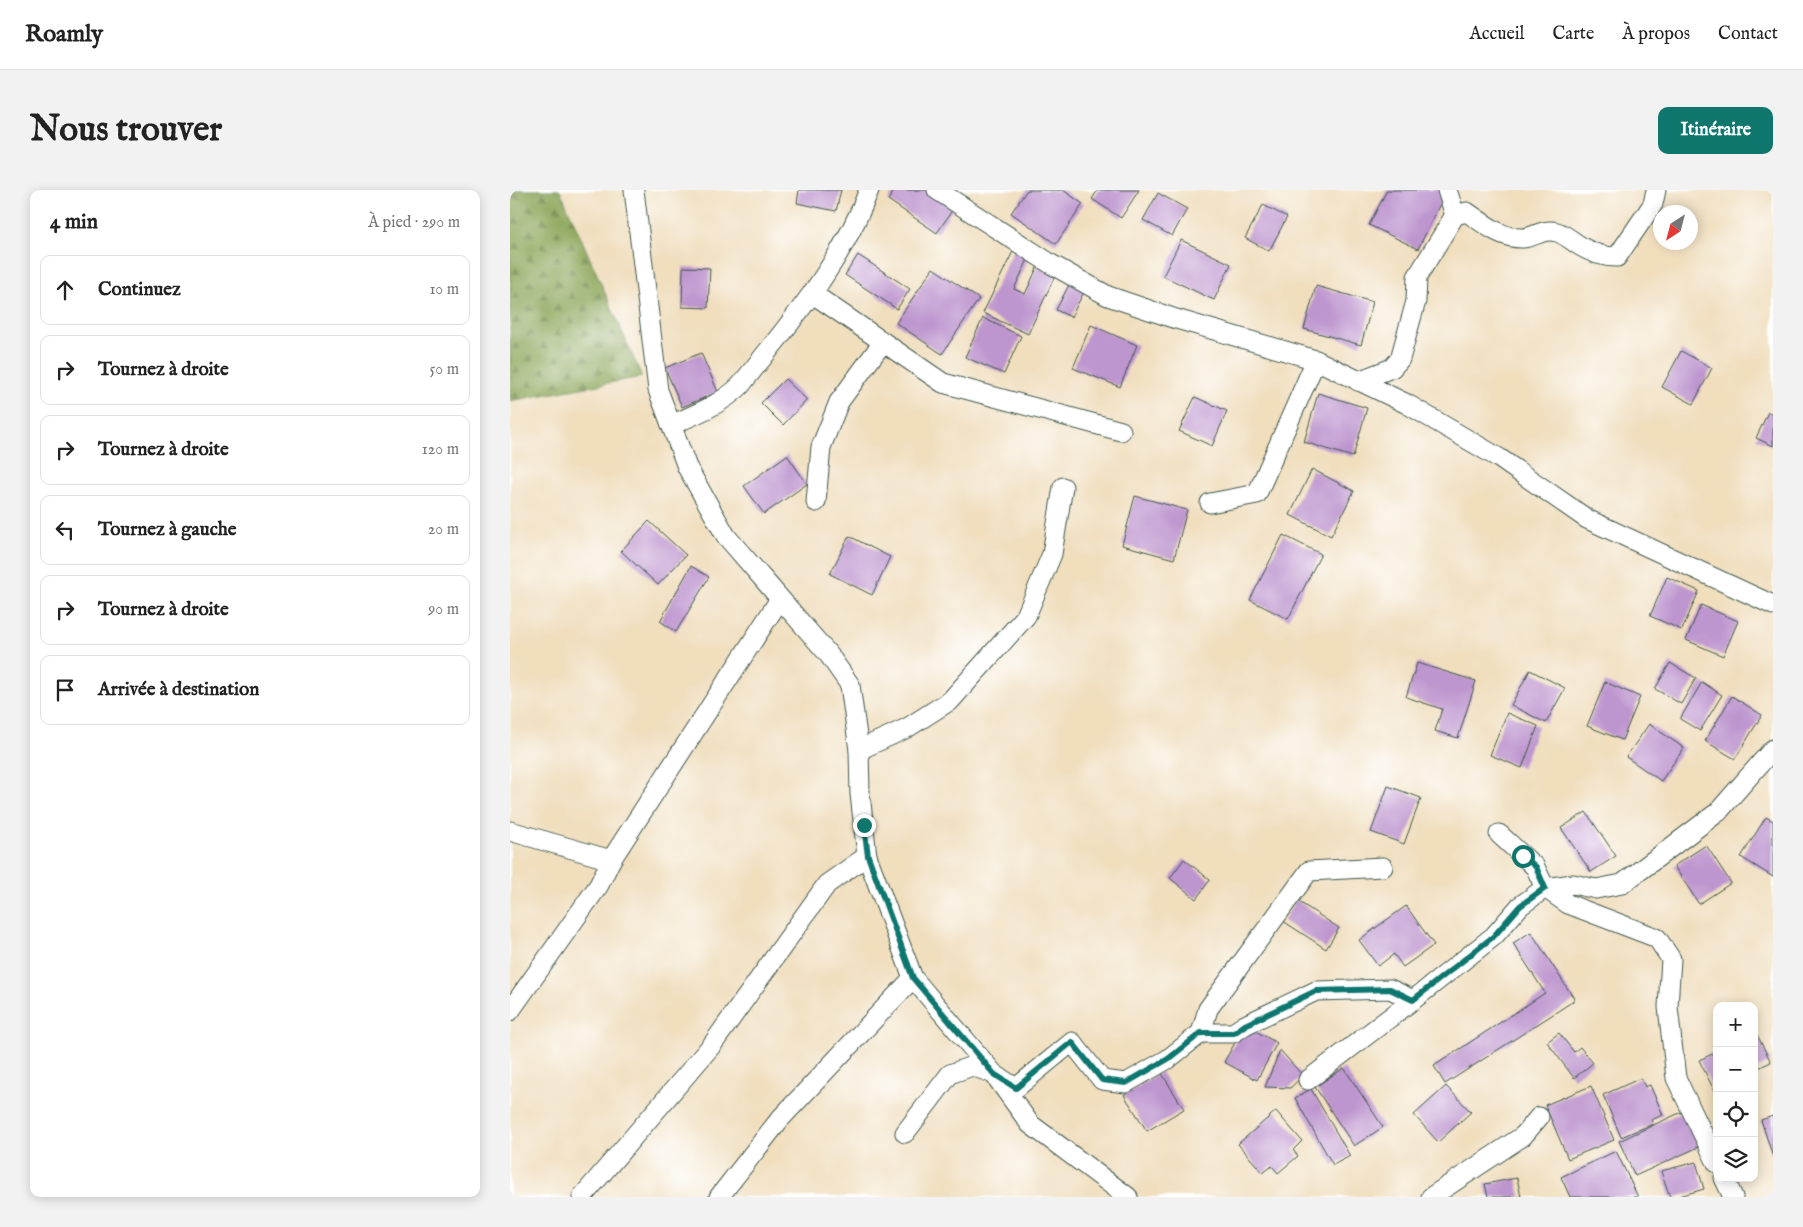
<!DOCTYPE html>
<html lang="fr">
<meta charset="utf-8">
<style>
:root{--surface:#fff;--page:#f2f2f2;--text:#222;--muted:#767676;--line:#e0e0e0;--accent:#0f766e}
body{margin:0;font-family:"IM FELL English",serif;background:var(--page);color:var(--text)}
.controls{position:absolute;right:15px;bottom:15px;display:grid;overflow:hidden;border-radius:10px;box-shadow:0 2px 12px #0003}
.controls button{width:45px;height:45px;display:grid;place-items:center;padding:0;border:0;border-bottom:1px solid var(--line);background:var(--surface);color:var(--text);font:25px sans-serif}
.compass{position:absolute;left:1143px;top:15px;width:45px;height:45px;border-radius:50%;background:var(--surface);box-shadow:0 2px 12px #0003;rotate:216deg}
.stop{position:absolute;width:15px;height:15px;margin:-11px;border:4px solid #0f766e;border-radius:50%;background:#fff}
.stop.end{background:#0f766e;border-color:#fff;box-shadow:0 1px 5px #0008}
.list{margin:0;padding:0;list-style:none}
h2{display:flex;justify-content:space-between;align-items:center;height:65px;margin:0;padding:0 20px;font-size:21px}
h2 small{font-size:16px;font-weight:400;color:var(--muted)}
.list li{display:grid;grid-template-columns:32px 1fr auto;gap:15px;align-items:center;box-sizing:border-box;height:70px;margin:0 10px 10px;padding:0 10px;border:1px solid var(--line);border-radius:10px}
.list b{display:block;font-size:19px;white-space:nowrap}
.list em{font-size:16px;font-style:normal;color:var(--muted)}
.icon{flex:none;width:28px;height:28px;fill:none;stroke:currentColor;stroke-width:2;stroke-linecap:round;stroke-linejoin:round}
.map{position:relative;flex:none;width:1263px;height:1007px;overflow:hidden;border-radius:10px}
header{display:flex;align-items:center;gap:30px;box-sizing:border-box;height:70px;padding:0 25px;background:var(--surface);border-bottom:1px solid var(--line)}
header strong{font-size:24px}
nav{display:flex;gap:28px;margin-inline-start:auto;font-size:18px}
.intro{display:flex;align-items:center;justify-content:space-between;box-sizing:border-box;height:120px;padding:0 30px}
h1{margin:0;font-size:35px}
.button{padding:12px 22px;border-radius:10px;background:var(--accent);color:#fff;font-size:18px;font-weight:700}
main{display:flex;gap:30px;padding:0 30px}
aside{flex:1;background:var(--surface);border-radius:10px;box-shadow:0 2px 12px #0003}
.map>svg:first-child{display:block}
.forest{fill:url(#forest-firs);stroke:#557246}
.building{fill:#be96cf}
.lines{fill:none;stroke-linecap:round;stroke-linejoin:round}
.street-casing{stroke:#3e5549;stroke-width:21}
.street{stroke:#fff;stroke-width:19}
.route{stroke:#0f766e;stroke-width:6}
</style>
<header>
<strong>Roamly</strong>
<nav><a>Accueil</a><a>Carte</a><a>À propos</a><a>Contact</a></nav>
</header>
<div class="intro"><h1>Nous trouver</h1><a class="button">Itinéraire</a></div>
<main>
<aside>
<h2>4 min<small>À pied · 290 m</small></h2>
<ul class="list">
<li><svg class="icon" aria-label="ahead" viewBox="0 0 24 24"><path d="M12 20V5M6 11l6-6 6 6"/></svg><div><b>Continuez</b></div><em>10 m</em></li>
<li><svg class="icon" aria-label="right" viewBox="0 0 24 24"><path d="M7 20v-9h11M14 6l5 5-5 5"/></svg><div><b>Tournez à droite</b></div><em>50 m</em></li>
<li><svg class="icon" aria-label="right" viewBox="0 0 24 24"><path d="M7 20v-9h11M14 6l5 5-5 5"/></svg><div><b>Tournez à droite</b></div><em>120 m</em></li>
<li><svg class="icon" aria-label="left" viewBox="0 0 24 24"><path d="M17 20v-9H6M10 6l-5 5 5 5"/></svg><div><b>Tournez à gauche</b></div><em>20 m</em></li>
<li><svg class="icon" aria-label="right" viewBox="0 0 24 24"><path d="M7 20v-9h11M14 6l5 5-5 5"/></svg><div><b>Tournez à droite</b></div><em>90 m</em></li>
<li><svg class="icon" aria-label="arrive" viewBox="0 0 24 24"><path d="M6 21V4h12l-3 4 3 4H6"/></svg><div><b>Arrivée à destination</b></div></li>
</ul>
</aside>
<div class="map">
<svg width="1263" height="1007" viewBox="0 0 1263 1007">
<defs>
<pattern id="forest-firs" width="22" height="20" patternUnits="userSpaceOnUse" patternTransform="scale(1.25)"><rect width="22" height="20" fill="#8ba659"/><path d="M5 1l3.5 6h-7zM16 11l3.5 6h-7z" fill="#71884a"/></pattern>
</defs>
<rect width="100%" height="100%" fill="#fff"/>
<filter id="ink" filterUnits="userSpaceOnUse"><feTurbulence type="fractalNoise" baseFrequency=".02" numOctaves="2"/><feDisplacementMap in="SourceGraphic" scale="10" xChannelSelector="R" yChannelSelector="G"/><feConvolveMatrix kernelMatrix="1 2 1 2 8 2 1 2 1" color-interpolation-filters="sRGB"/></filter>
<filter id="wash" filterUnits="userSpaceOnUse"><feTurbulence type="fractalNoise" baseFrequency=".0096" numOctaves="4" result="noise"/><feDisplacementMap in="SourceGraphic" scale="20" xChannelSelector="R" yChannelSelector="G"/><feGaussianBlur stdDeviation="1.12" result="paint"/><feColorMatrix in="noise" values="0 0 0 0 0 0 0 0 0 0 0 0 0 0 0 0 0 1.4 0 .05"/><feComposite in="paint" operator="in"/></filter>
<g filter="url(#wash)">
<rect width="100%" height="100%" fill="#f0debd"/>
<path class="forest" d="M0,0H50L132,187L0,211Z"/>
<g id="blocks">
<g class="building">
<path d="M289,0H331L326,21L287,13Z"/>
<path d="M385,0H421L445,16L427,43L378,10Z"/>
<path d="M517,0H553L573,14L546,54L501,23Z"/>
<path d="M588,0H629L611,28L582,9Z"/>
<path d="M877,0H937L908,59L859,35Z"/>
<path d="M648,3L677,19L662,46L633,30Z"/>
<path d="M753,15L777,27L759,61L735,48Z"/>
<path d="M671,50L721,74L704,110L653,86Z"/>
<path d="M508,51L523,59L504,99L515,104L533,65L551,73L518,144L473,123Z"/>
<path d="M348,65L400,99L387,119L335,85Z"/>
<path d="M173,77L200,78L198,118L172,117Z"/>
<path d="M423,78L469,109L432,164L386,133Z"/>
<path d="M561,91L576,98L561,127L546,120Z"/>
<path d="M806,96L863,112L851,155L794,139Z"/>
<path d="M473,128L511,146L494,184L455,167Z"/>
<path d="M581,135L627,155L610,197L563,178Z"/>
<path d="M1171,161L1202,178L1183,214L1152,197Z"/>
<path d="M191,163L208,202L172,217L155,178Z"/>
<path d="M275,189L297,210L273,235L251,213Z"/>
<path d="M808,203L857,218L843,267L794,252Z"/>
<path d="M685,207L717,221L702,256L669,241Z"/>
<path d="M1258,222L1263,224V256L1246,248Z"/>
<path d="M277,265L297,294L254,324L234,296Z"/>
<path d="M802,279L844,301L821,346L780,325Z"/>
<path d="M625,306L677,320L664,369L612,355Z"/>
<path d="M139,331L176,365L148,395L111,361Z"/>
<path d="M773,345L811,364L778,429L740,410Z"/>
<path d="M339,346L380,367L362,405L320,384Z"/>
<path d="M181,376L199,387L166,442L150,431Z"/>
<path d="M1157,387L1189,401L1172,440L1140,426Z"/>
<path d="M1191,415L1228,431L1213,466L1176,450Z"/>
<path d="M907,473L966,491L948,548L925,541L932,519L896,507Z"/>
<path d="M1160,473L1186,488L1171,514L1145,499Z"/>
<path d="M1020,480L1055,498L1036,533L1001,515Z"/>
<path d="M1095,492L1130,507L1112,550L1077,536Z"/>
<path d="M1192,492L1212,505L1190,541L1170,529Z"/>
<path d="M1222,506L1252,525L1225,569L1195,551Z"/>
<path d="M997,523L1028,536L1012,578L980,565Z"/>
<path d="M1139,534L1174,558L1151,591L1116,567Z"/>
<path d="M878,596L911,608L894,654L861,642Z"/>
<path d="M1076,622L1106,666L1081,682L1051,638Z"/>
<path d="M1256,627L1263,631V687L1231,667Z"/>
<path d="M1196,655L1221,693L1189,714L1164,676Z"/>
<path d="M674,669L700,690L686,709L660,688Z"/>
<path d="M786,710L829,738L816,759L773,731Z"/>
<path d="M896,716L924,755L893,777L884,764L868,776L849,750Z"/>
<path d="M1021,742L1065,810L935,894L924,876L1035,803L1003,753Z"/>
<path d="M735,835L767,853L747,890L714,872Z"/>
<path d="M1049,843L1064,862L1070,857L1083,873L1064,888L1037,852Z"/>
<path d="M1244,843H1246L1261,872L1244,880Z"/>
<path d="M770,860L793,886L780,898L755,897Z"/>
<path d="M1207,862V899L1204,900L1189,870Z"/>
<path d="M834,878L873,937L844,956L805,897Z"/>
<path d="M651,882L674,919L637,941L614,905Z"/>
<path d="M1131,888L1135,897L1140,895L1153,925L1141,930L1143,934L1111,947L1093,905Z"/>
<path d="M936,896L961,922L928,952L904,925Z"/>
<path d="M1081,896L1104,950L1058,969L1035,915Z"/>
<path d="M801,899L840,966L823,975L785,908Z"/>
<path d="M1189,914L1206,949L1125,986L1109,951Z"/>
<path d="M766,921L792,951L783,960L788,966L768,983L762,976L753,983L728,954Z"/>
<path d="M1263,926V967L1251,930Z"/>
<path d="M1106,961L1128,1007H1060L1051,987Z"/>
<path d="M1186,972L1194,999L1166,1007H1160L1151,981Z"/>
<path d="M1007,988L1011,1007H978L975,994Z"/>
</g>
</g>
</g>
<g filter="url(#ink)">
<use href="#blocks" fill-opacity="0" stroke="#3e5549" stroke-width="1"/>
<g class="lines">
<defs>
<g id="street">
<path d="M124,0L148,200L177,277L216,346L319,465L340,495L349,560L350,604L357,666L403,788L484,884L520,934L618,1007"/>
<path d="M427,0L541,74L598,106L663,128L806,170L897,214L989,268L1077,329L1263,415"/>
<path d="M937,0L945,25"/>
<path d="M303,104L433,193L611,241"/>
<path d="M848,191L882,178L890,169L906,111L907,87L945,25L957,22C973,33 992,49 1013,48C1026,47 1033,38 1047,42C1054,44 1061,50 1067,54C1079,62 1093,67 1107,67L1143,14L1146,0"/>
<path d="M161,235C186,224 210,215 230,196C279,134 331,75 359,0"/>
<path d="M306,312L311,257L329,212L373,152"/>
<path d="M700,313L747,304L806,170"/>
<path d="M349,560L397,538L441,510L516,426L542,364L553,297"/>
<path d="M0,641L101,670L270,409"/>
<path d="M989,644L1025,677L1035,698L1058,714L1147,748L1161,769L1158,817L1166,888L1207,973"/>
<path d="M0,821L89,695L101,670"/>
<path d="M691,843L698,819L799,681L873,677"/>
<path d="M798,890L903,810L984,746L1010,716L1035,698L1063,694L1086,699L1112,694L1208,622L1263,559"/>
<path d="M395,943L440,884L462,876L484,884L506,898L562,852L592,890L616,893L658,869L691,843H723L735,835L806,801L880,799L903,810"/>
<path d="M1214,988L1223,1007"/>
<path d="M72,1007L202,855L317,694L357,666"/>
<path d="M209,1007L270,929L403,788"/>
<path d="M921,1007L1013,946L1029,927"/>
</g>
</defs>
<use href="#street" class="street-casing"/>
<use href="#street" class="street"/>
</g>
</g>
<g class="lines" filter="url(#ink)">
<path class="route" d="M354,635L358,666L403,788L484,884L506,898L562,852L592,890L616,893L658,869L691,843H724L735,835L806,801L880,799L903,810L984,746L1010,716L1035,698L1026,677L1013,666"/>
</g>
</svg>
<div class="controls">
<button>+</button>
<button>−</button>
<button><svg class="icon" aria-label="locate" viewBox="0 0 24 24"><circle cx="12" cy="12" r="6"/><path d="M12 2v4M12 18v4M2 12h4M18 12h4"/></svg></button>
<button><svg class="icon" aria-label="layers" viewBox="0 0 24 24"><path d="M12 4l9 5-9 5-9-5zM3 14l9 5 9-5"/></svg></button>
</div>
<svg class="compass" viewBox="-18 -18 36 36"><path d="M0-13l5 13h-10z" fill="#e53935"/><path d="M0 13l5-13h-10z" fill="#767676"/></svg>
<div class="stop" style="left:1013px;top:666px"></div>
<div class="stop end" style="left:354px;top:635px"></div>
</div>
</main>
